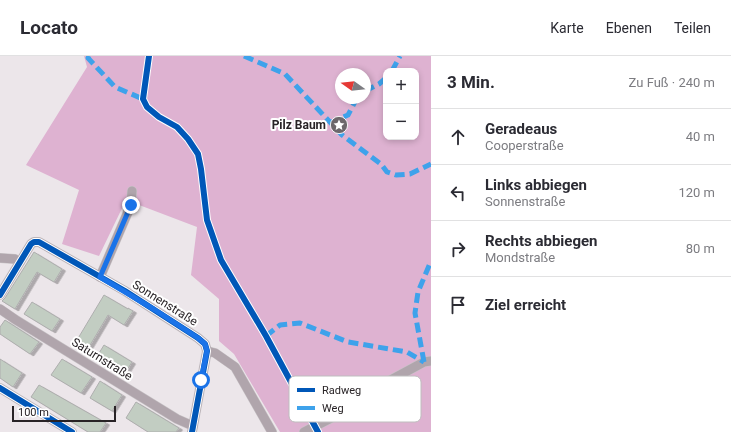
<!DOCTYPE html>
<html lang="de">
<meta charset="utf-8">
<style>
:root{--surface:#fff;--page:#f7f7f7;--text:#2b2b33;--muted:#7c7c81;--line:#e1e1e2}
body{margin:0;font-family:Roboto,sans-serif;background:var(--page);color:var(--text)}
.controls{position:absolute;right:12px;top:12px;display:grid;overflow:hidden;border-radius:8px;box-shadow:0 2px 6px #0003}
.controls button{width:36px;height:36px;display:grid;place-items:center;padding:0;border:0;border-bottom:1px solid var(--line);background:var(--surface);color:var(--text);font:20px sans-serif}
.compass{position:absolute;left:335px;top:12px;width:36px;height:36px;border-radius:50%;background:var(--surface);box-shadow:0 2px 6px #0003;rotate:285deg}
.scale{position:absolute;left:12px;bottom:10px;width:104px;box-sizing:border-box;padding-left:4px;border:2px solid #282326;border-top:0;font-size:11px;line-height:14px;white-space:nowrap;color:#282326;-webkit-text-stroke:3px #fff;paint-order:stroke}
.stop{position:absolute;width:12px;height:12px;margin:-9px;border:3px solid #1a73e8;border-radius:50%;background:#fff}
.stop.end{background:#1a73e8;border-color:#fff;box-shadow:0 1px 4px #0008}
.list{margin:0;padding:0;list-style:none}
h2{display:flex;justify-content:space-between;align-items:center;height:52px;margin:0;padding:0 16px;font-size:17px}
h2 small{font-size:13px;font-weight:400;color:var(--muted)}
.list li{display:grid;grid-template-columns:26px 1fr auto;gap:12px;align-items:center;box-sizing:border-box;height:56px;padding:0 16px;border-top:1px solid var(--line)}
.list b{display:block;font-size:15px;white-space:nowrap}
.list p{margin:0;font-size:13px;white-space:nowrap;color:var(--muted)}
.list em{font-size:13px;font-style:normal;color:var(--muted)}
.icon{flex:none;width:22px;height:22px;fill:none;stroke:currentColor;stroke-width:2;stroke-linecap:round;stroke-linejoin:round}
.map{position:relative;flex:none;width:431px;height:376px;overflow:hidden}
header{display:flex;align-items:center;gap:24px;box-sizing:border-box;height:56px;padding:0 20px;background:var(--surface);border-bottom:1px solid var(--line)}
header strong{font-size:19px}
nav{display:flex;gap:22px;margin-inline-start:auto;font-size:14px}
main{display:flex}
aside{flex:1;background:var(--surface)}
.map>svg:first-child{display:block}
.forest{fill:#deb2d1;fill-rule:evenodd}
.building{fill:#c2cdc2;stroke:#aeaeae;filter:url(#shadow)}
.lines{fill:none;stroke-linecap:round;stroke-linejoin:round}
.minor-casing{stroke:#c8c4c7;stroke-width:10}
.minor{stroke:#b0a5ac;stroke-width:9}
.quiet{stroke:#3ea2eb;stroke-width:5;stroke-dasharray:10 5;stroke-linecap:butt}
.cycleway-casing{stroke:#fff;stroke-width:8}
.cycleway{stroke:#0057b8;stroke-width:6}
.route{stroke:#1a73e8;stroke-width:5}
.labels{text-anchor:middle;stroke-width:4;stroke-linejoin:round;paint-order:stroke}
.poi-label{font-size:12px;font-weight:bold;fill:#282326;stroke:#fff;text-anchor:end}
.street-label{font-size:12px;fill:#282326;stroke:#fff}
.key{fill:#fff;stroke:#bebdbe;stroke-width:1}
.key-label{font-size:11px;fill:#282326}
</style>
<header>
<strong>Locato</strong>
<nav><a>Karte</a><a>Ebenen</a><a>Teilen</a></nav>
</header>
<main>
<div class="map">
<svg width="431" height="376" viewBox="0 0 431 376">
<defs>
<filter id="shadow"><feDropShadow dx="3.5" dy="2" stdDeviation="0" flood-color="#0004"/></filter>
</defs>
<rect width="100%" height="100%" fill="#ece6ea"/>
<path class="forest" d="M84,0H431V376H280L234,298L219,285V243L191,219L197,171L126,144L99,200L62,188L79,134L26,109L87,11ZM386,15H416V81H386ZM341,18H365V42H341Z"/>
<g class="building">
<path d="M34,196L62,213L54,226L37,216L15,253L2,245L5,242Z"/>
<path d="M104,239L128,253V252L133,255L124,269L108,259L86,296L74,289Z"/>
<path d="M32,246L60,263L52,275L24,258Z"/>
<path d="M5,264L39,286L30,298L0,278V271Z"/>
<path d="M104,289L132,306L124,319L96,302Z"/>
<path d="M0,303L22,317L13,331L0,322Z"/>
<path d="M62,303L92,321L81,337L51,319Z"/>
<path d="M100,325L122,339L112,355L90,342Z"/>
<path d="M39,329L106,367L100,376H88L31,341Z"/>
<path d="M136,346L179,372L176,376H148L126,362Z"/>
</g>
<g class="lines">
<defs>
<g id="minor">
<path d="M0,202L15,203L20,206"/>
<path d="M100,221L131,149L132,135"/>
<path d="M0,239L31,188L34,186H39L125,235L198,282L205,288L207,295L192,376"/>
<path d="M0,253L16,264L177,363L193,370"/>
<path d="M207,295L215,297L235,311L272,376"/>
<path d="M0,332L72,376"/>
<path d="M304,376L343,356L374,333L424,306L431,305"/>
</g>
</defs>
<use href="#minor" class="minor-casing"/>
<use href="#minor" class="minor"/>
<g class="quiet">
<path d="M89,0L88,2L115,31L143,43"/>
<path d="M244,0L285,18L342,79L381,108L387,116L396,119L410,118L431,108"/>
<path d="M392,15L400,0"/>
<path d="M365,35L379,28L386,22"/>
<path d="M330,67L348,59L357,42"/>
<path d="M266,280L280,269L300,267L348,286L407,296L424,306"/>
<path d="M424,306L415,257L418,236L431,205"/>
</g>
<defs>
<g id="cycleway">
<path d="M149,0L143,43L147,51L159,61L177,71L188,83L198,98L201,113L207,164L221,204L266,280L318,376"/>
<path d="M0,239L31,188L34,186H39L125,235L198,282L205,288L207,295L192,376"/>
<path d="M0,332L72,376"/>
</g>
</defs>
<use href="#cycleway" class="cycleway-casing"/>
<use href="#cycleway" class="cycleway"/>
</g>
<g class="lines">
<path class="route" d="M131,149L100,221L155,254L198,282L205,288L207,295L201,324"/>
</g>
<defs>
<symbol id="sight-disc" viewBox="-11 -11 22 22"><circle r="9.5" fill="#6d676b" stroke="#fff"/><path d="M0-6L1.8-2.2L6-1.7L2.9 1.2L3.7 5.4L0 3.3L-3.7 5.4L-2.9 1.2L-6-1.7L-1.8-2.2Z" fill="#fff"/></symbol>
</defs>
<g fill-rule="evenodd">
<use href="#sight-disc" x="329" y="59" width="20" height="20"/>
</g>
<g class="labels">
<g class="poi-label">
<text x="326" y="73">Pilz Baum</text>
</g>
<g class="street-label">
<text transform="translate(165 247) rotate(32)" y="4">Sonnenstraße</text>
<text transform="translate(102 303) rotate(32)" y="4">Saturnstraße</text>
</g>
</g>
<rect x="289" y="320" width="132" height="46" rx="6" class="key"/>
<rect x="297" y="332" width="18" height="4" fill="#0057b8"/>
<rect x="297" y="350" width="18" height="4" fill="#3ea2eb"/>
<g class="key-label">
<text x="322" y="338">Radweg</text>
<text x="322" y="356">Weg</text>
</g>
</svg>
<div class="controls">
<button>+</button>
<button>−</button>
</div>
<svg class="compass" viewBox="-18 -18 36 36"><path d="M0-13l5 13h-10z" fill="#e53935"/><path d="M0 13l5-13h-10z" fill="#7c7c81"/></svg>
<div class="scale">100 m</div>
<div class="stop" style="left:201px;top:324px"></div>
<div class="stop end" style="left:131px;top:149px"></div>
</div>
<aside>
<h2>3 Min.<small>Zu Fuß · 240 m</small></h2>
<ul class="list">
<li><svg class="icon" aria-label="ahead" viewBox="0 0 24 24"><path d="M12 20V5M6 11l6-6 6 6"/></svg><div><b>Geradeaus</b><p>Cooperstraße</p></div><em>40 m</em></li>
<li><svg class="icon" aria-label="left" viewBox="0 0 24 24"><path d="M17 20v-9H6M10 6l-5 5 5 5"/></svg><div><b>Links abbiegen</b><p>Sonnenstraße</p></div><em>120 m</em></li>
<li><svg class="icon" aria-label="right" viewBox="0 0 24 24"><path d="M7 20v-9h11M14 6l5 5-5 5"/></svg><div><b>Rechts abbiegen</b><p>Mondstraße</p></div><em>80 m</em></li>
<li><svg class="icon" aria-label="arrive" viewBox="0 0 24 24"><path d="M6 21V4h12l-3 4 3 4H6"/></svg><div><b>Ziel erreicht</b></div></li>
</ul>
</aside>
</main>
